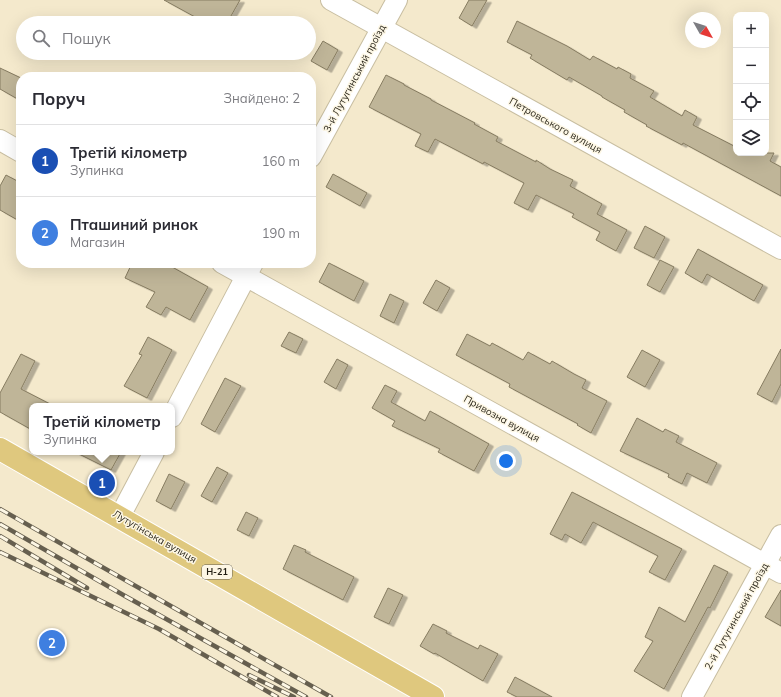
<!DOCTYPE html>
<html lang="uk">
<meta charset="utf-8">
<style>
:root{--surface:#fff;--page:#f7f7f7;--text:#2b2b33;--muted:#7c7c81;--line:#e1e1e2;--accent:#0e6697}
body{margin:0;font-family:Mulish,sans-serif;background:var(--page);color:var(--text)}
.controls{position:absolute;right:12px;top:12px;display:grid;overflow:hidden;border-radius:8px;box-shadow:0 4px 16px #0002}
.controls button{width:36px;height:36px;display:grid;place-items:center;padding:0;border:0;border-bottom:1px solid var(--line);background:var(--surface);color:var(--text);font:20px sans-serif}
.compass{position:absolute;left:685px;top:12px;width:36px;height:36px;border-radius:50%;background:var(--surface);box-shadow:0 4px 16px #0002;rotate:129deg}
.you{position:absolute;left:506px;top:461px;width:14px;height:14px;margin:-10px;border:3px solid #fff;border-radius:50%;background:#1a73e8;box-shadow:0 0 0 6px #1a73e833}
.badge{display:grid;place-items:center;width:26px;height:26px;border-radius:50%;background:var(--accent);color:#fff;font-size:13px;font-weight:700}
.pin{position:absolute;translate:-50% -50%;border:2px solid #fff;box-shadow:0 1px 4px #0006}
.popup{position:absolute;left:29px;top:403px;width:146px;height:52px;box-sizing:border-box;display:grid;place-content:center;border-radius:8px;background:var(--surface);filter:drop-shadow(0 1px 3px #0005);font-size:13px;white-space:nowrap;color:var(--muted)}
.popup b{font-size:15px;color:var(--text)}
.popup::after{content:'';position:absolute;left:50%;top:100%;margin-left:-8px;border:8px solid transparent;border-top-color:var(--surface)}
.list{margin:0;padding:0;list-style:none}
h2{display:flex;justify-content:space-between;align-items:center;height:52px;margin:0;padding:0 16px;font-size:17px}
h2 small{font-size:13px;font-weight:400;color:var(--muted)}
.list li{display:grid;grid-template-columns:26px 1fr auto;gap:12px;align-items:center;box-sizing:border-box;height:72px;padding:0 16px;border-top:1px solid var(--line)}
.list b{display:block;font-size:15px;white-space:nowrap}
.list p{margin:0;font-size:13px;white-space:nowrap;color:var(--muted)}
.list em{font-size:13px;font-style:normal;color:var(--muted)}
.icon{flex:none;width:22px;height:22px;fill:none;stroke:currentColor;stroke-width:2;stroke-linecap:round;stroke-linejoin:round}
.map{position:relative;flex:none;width:781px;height:697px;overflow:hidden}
.search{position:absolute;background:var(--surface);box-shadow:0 4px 16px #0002;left:16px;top:16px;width:300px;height:44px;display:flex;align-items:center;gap:10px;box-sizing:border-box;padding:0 14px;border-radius:22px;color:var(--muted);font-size:15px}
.panel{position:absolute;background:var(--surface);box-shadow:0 4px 16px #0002;left:16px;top:72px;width:300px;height:196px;border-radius:16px}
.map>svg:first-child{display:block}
.building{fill:#bfb598;stroke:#867c61;filter:url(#shadow)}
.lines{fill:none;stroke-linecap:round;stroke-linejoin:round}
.street-casing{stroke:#c8bea1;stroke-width:22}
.primary-casing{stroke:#fff;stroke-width:24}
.street{stroke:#fff;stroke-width:20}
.primary{stroke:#dfc87e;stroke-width:22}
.rail-casing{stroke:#665f4f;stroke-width:4.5}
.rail{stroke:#fdf7e5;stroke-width:3;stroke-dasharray:9;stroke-linecap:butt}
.labels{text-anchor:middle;stroke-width:3;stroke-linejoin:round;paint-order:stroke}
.shield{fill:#fdf7e5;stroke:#645f52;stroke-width:1}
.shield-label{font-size:9px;font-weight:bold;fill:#221e13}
.street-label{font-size:10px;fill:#221e13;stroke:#fdf7e5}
</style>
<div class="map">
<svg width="781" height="697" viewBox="0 0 781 697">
<defs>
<filter id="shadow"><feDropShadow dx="4.5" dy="2.5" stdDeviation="0" flood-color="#0004"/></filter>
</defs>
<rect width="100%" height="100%" fill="#f4e9cc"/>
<g class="building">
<path d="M164,0H240L227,23H206Z"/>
<path d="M469,0H487L472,26L459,18Z"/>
<path d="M517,21L567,46L590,60L593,56L617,69L618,67L631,74L630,78L654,91L650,97L682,116L685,110L697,117L693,125L736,147V153H774L770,161L781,167V196L683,143L682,145L646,126L647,125L624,112L625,110L602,97V96L569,77L567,80L530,58L532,55L507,42Z"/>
<path d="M323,41L338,50L327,70L311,61Z"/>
<path d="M0,68L21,78V101L0,89Z"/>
<path d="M386,75L404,84V85L431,99V100L475,123L474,124L498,137L496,141L536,162V160L550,169L573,180L570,186L602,204L597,214L627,230L616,251L596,240L600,232L572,217L574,214L536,195L528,210L514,203L524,183L484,162L483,164L435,139L428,152L415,146L421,134L369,107Z"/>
<path d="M333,174L367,193L360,206L326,187Z"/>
<path d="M6,175L21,183V222L0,210V186Z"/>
<path d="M645,226L665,237L654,258L634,248Z"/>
<path d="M698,249L763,285L754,301L707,274L702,283L685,273Z"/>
<path d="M660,260L674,267L660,292L647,285Z"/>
<path d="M132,263H165L208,287L190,320L166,307L161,315L146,307L155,292L125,278Z"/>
<path d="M329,263L364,281L354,301L319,282Z"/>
<path d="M436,280L450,288L437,311L423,303Z"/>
<path d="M390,294L404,301L394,323L380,316Z"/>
<path d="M289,332L303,339L296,353L281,346Z"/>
<path d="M467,334L490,346L492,343L523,360L528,352L550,364L552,361L574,374L586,380L582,388L607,401L591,433L577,425L578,424L509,387L510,384L456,355Z"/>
<path d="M148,337L172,350L147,398L124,386L142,355L139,354Z"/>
<path d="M781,349V384L772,402L757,394Z"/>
<path d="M642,350L660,360L645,387L627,377Z"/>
<path d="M21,354L35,361L21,389L54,406H32V430L0,412V393Z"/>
<path d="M337,359L348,365L336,389L324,382Z"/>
<path d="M225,378L241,386L215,432L201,424Z"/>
<path d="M385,385L397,391L391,402L425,421L430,411L489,444L474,471L438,452L440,449L392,426L395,421L372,408Z"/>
<path d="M637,418L663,432L665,429L679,436L676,442L717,463L707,483L687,473L682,484L668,477L669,474L620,451Z"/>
<path d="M75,452H121L111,470Z"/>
<path d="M217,467L228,473L212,502L201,496Z"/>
<path d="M169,474L185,482L171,509L156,501Z"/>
<path d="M572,492L682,549L665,580L649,572L658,556L593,522L581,543L565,534L562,540L550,534Z"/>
<path d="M246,512L258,518L249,536L237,530Z"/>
<path d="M294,545L306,550L305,552L354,577L343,600L283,569Z"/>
<path d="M714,565L728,572L710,608L708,607L664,689L634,671L653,641L645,637L659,607L685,622Z"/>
<path d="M388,588L403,595L389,624L374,617Z"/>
<path d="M781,590V626L765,617Z"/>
<path d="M433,624L447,631L446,633L478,649L480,645L498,654L483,681L435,653L434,654L420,646Z"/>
<path d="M515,677L552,697H517L507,692Z"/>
</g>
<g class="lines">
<defs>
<g id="street">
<path d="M331,0L781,249"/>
<path d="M0,140L21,152"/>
<path d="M311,157L397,0"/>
<path d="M222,263L781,573"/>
<path d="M172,417L253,263"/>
<path d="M120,516L154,452"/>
<path d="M692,697L781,535"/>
</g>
<path id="primary" d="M0,449L433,697"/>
</defs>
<use href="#street" class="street-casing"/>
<use href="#primary" class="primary-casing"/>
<use href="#street" class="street"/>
<use href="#primary" class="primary"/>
<defs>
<g id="rail">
<path d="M0,509L331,697"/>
<path d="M0,524L125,596L306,697"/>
<path d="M0,536L87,588"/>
<path d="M0,552L159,629L277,697"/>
<path d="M249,675L294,697"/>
</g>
</defs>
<use href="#rail" class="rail-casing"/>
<use href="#rail" class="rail"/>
</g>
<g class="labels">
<rect class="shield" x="202" y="565" width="30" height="14" rx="3"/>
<g class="shield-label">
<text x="217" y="575">Н-21</text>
</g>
<g class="street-label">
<text transform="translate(354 78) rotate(-62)" y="4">3-й Лутугинський проїзд</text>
<text transform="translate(556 125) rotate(29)" y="4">Петровського вулиця</text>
<text transform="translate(502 418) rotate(29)" y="4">Привозна вулиця</text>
<text transform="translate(155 536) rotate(30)" y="4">Лутугінська вулиця</text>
<text transform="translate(736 616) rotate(-61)" y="4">2-й Лутугинський проїзд</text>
</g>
</g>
</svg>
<div class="controls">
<button>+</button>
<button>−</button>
<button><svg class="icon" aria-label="locate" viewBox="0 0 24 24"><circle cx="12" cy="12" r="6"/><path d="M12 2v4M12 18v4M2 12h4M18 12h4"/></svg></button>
<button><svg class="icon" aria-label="layers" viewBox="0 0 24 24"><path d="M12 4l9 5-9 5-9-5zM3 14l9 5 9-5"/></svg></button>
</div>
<svg class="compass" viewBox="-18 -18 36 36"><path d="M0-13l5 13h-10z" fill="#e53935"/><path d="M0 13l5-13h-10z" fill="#7c7c81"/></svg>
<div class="you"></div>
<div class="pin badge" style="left:102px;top:483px;background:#1a4fb4">1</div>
<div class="popup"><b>Третій кілометр</b>Зупинка</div>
<div class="pin badge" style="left:52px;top:643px;background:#3f7fe0">2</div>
<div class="search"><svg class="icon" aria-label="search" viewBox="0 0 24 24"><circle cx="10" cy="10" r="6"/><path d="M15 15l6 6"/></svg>Пошук</div>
<section class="panel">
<h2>Поруч<small>Знайдено: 2</small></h2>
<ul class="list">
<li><span class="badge" style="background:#1a4fb4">1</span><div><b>Третій кілометр</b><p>Зупинка</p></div><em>160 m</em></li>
<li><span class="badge" style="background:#3f7fe0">2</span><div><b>Пташиний ринок</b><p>Магазин</p></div><em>190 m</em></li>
</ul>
</section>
</div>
